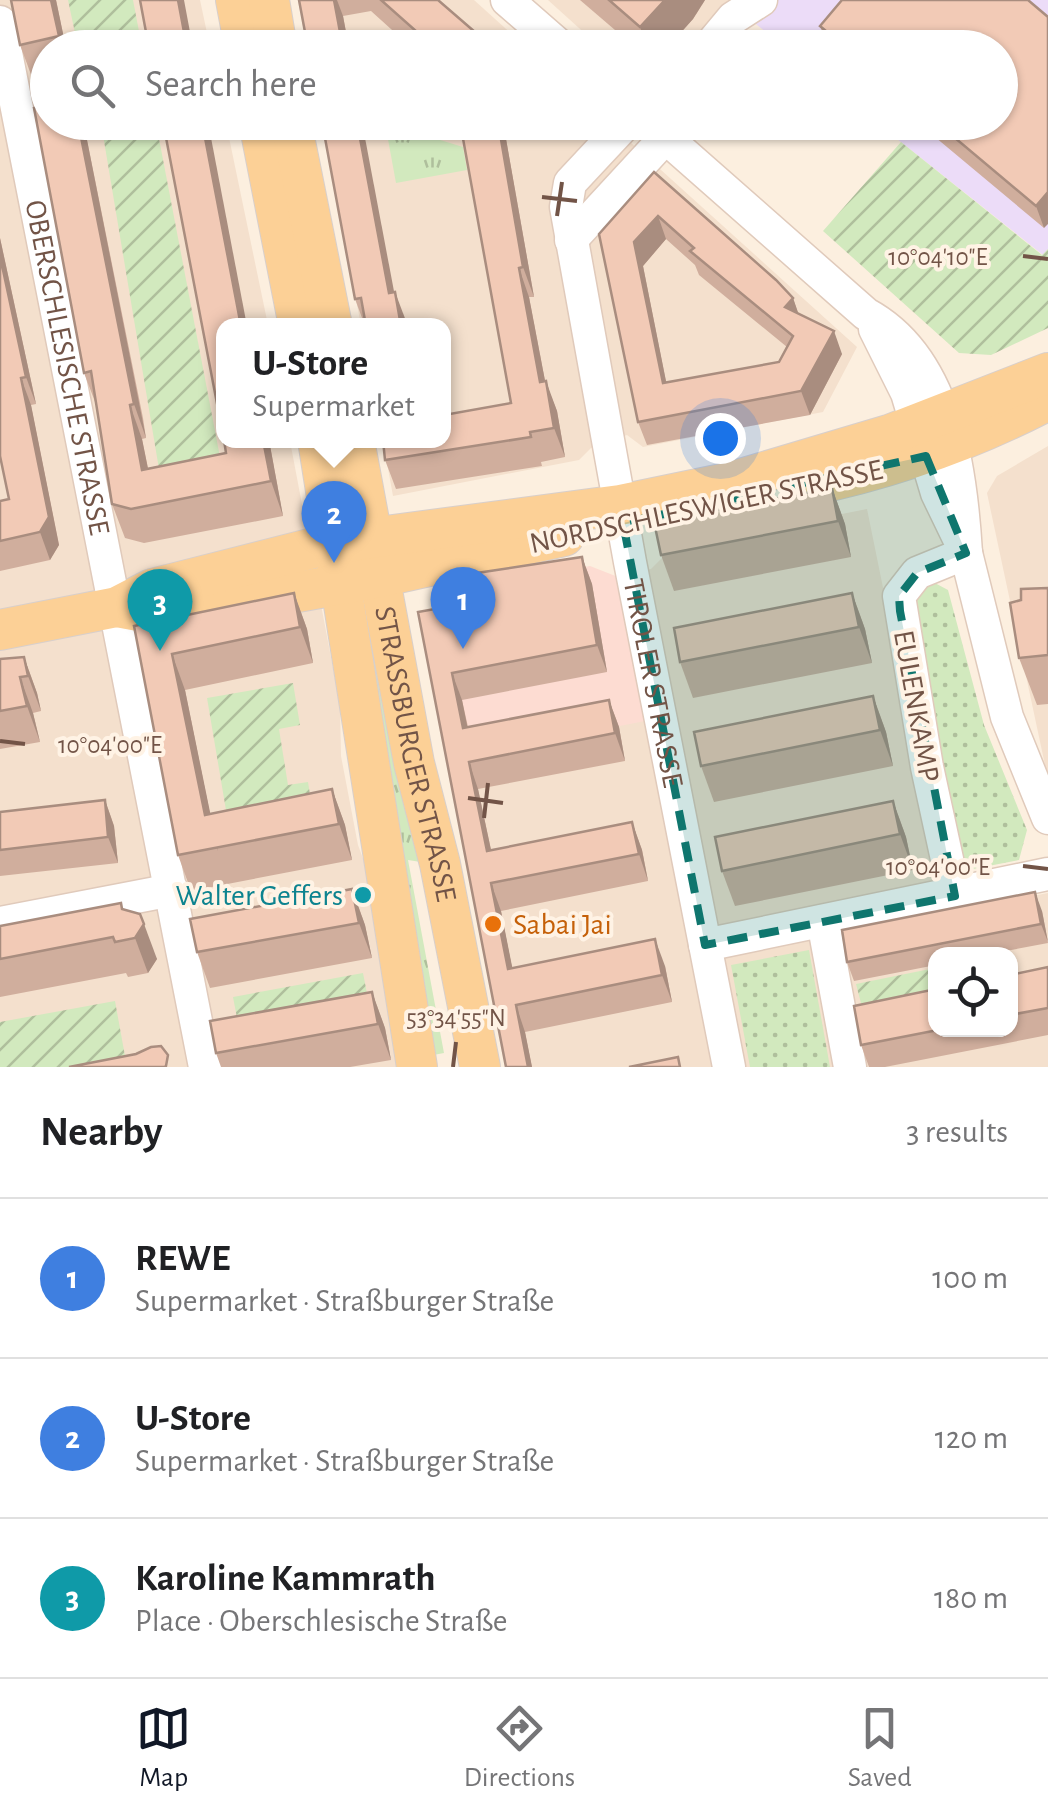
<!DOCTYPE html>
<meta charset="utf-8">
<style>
:root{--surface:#fff;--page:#f6f6f6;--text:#202124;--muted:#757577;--line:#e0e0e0;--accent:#111827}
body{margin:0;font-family:"Alegreya Sans",sans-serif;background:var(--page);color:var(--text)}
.controls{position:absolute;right:30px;bottom:30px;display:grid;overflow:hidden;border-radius:20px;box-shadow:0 2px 8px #0004}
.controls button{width:90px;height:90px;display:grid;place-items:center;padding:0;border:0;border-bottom:2px solid var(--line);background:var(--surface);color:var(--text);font:50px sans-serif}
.you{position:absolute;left:720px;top:438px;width:35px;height:35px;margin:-25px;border:8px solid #fff;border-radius:50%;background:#1a73e8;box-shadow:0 0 0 15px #1a73e833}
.badge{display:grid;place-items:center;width:65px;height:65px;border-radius:50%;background:var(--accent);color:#fff;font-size:32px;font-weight:700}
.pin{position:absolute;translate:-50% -82px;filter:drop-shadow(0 2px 5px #0008)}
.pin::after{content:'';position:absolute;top:52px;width:35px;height:30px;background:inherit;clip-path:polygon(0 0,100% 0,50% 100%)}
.popup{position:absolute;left:216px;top:318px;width:235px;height:130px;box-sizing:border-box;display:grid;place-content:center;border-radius:20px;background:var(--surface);filter:drop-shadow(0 2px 8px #0005);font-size:32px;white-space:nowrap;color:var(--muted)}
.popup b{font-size:38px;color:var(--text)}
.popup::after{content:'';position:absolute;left:50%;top:100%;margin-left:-20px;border:20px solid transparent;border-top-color:var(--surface)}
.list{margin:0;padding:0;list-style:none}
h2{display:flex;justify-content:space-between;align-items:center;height:130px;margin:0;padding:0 40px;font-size:42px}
h2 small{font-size:32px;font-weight:400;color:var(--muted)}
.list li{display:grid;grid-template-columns:65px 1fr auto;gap:30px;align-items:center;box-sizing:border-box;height:160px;padding:0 40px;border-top:2px solid var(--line)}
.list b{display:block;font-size:38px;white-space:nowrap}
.list p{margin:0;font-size:32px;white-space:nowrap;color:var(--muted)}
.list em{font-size:32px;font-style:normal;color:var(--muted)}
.icon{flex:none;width:55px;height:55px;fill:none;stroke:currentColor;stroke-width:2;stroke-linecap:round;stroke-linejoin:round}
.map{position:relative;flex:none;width:1048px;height:1067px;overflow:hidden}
.search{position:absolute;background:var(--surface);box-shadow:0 2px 8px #0004;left:30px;right:30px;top:30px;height:110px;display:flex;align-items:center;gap:25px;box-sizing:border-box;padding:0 35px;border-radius:55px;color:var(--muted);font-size:38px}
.sheet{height:610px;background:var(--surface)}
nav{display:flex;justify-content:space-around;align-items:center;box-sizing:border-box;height:140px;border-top:2px solid var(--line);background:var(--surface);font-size:28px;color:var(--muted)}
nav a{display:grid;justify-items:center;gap:5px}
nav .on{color:var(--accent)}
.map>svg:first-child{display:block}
.residential{fill:#f4e0cd;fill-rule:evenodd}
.commercial{fill:#fddcd2}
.education{fill:#ecdcf8}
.grass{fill:url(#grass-tufts)}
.park{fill:url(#park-dots)}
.garden{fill:url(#garden-furrows)}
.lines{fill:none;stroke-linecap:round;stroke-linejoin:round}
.minor-casing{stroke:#e0cabb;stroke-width:35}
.major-casing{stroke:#d8cfcb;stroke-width:42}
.minor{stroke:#fff;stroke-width:32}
.major{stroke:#fcd096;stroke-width:40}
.wall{fill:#d0ae9d;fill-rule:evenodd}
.shaded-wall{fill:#a98d7f}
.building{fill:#f2cab6;stroke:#a98d7f;stroke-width:2.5;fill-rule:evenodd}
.marked{fill:#0f766e;fill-opacity:0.2;stroke:#0f766e;stroke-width:8;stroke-dasharray:20 12;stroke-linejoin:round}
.ticks{fill:none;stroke:#725447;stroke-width:4}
.culture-dot{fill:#0f9aa8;stroke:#fff3e5;stroke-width:4}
.food-dot{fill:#e8710a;stroke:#fff3e5;stroke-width:4}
.labels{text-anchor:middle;stroke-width:8;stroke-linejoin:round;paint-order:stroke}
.street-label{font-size:30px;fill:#725447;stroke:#fff3e5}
.culture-label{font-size:30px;fill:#0d838f;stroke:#fff3e5;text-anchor:end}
.food-label{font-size:30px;fill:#c56008;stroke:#fff3e5;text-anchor:start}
.ticks-label{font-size:25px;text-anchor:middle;fill:#725447;stroke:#fff3e5;stroke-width:8;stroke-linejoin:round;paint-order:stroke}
</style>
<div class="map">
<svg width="1048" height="1067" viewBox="0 0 1048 1067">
<defs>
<pattern id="grass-tufts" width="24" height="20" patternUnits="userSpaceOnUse" patternTransform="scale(2.5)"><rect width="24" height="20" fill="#d2e9be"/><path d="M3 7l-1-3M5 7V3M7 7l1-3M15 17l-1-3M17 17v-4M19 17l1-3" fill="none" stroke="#afbf9c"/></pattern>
<pattern id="park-dots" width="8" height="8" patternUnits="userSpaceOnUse" patternTransform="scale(2.5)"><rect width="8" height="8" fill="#d2e9be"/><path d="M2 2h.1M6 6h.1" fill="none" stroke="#afbf9c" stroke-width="1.8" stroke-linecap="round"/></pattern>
<pattern id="garden-furrows" width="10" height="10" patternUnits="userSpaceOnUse" patternTransform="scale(2.5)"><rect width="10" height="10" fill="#d2e9be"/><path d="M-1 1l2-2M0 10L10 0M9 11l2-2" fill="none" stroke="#afbf9c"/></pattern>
</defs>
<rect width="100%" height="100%" fill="#fcefdf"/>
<g class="residential">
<path d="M0,0H200L210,47L48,48V122L226,123L268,325L224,326V440L290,441L340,705L341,756L358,845L375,891L404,1067H0Z"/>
<path d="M298,0H474L526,47H307Z"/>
<path d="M548,0H731L688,48L600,47Z"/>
<path d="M321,123H609L857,347L823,412L643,447L627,435L591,448L579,460L393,496L383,441L444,440V326L361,325Z"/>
<path d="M1048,446V779L987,493L997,476Z"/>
<path d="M867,509L949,912L1048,893V1067H508L449,760L618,577L651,569L672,548ZM936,954H1010V1030H936Z"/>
</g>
<path class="commercial" d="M590,566L618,577L645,721L449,760L426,639L498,583Z"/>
<path class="education" d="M774,0H1048V249L1043,255L877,123L1000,122V48L785,47L752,21Z"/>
<g class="grass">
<path d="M385,123L463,147L467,170L396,183Z"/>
<path d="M367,620L433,864L408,860L444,1053L423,1057L355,622Z"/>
</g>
<g class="park">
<path d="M933,582L948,590L984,725L1027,830L1019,860L973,869L954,859L914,589Z"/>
<path d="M809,950L830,1067H750L731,965Z"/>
</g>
<g class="garden">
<path d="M68,0H133L142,47H78Z"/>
<path d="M101,123H156L225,483L163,493Z"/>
<path d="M901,142L1042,255L1048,249V328L991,355L959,353L823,231Z"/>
<path d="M293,683L300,725L279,729L288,785L308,782L312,807L228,822L207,698Z"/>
<path d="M935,968V993L862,1007L856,984Z"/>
<path d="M363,973L372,1019L242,1044L233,997Z"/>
<path d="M115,1001L127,1067H0V1022Z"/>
</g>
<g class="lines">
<defs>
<g id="minor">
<path d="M507,0L562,48"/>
<path id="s1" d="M0,22L205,1067"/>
<path d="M708,48L733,18L761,0"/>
<path id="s2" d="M627,122L570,183L566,207L630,562L729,1067"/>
<path d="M648,122L866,314C947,358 961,468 966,553"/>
<path d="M571,240L666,137"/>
<path d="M875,329L907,393L937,493L966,553L1007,717L1048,818"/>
<path d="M955,896L927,767L899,596L917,573L966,553"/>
<path d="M823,921L850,1067"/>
<path d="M0,923L172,890"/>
<path d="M705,945L1048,874"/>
</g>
<g id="major">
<path d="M236,0L245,48"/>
<path d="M269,0L277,48"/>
<path d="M259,122L299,326"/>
<path d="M291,122L332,326"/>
<path d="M318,440L417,1067"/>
<path id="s3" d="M354,440L414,763L440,864L480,1067"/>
<path d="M807,486C894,468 970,441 1048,400"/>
<path d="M117,607L166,616L380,577L564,536"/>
<path d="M0,630L117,607L152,589L333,543L620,505L731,482L889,435L1048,373"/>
</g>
</defs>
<use href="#minor" class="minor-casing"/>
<use href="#major" class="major-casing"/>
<use href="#minor" class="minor"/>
<use href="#major" class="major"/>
</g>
<g class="wall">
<path d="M56,0L66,48H48V77L33,80L20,45Z"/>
<path d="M299,0H438L483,39L486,48H412L371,11L343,16L349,48H308Z"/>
<path d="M580,0H705L693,19L667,48H636Z"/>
<path d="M1028,0L1044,228L917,122H1000V48H828L820,26Z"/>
<path d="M48,122H81L86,135L143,418L146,438L142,439L148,468L226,453L224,440H269L283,516L144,543L125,538L112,504L97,407L84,373Z"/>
<path d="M460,122H503L534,297H529L545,381L557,411L565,457L541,462L542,466L396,489L385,460L511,403Z"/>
<path d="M654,172L793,298L798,313L842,354L810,415L647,445L638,422L599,234ZM666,239L695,265L699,275L787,347L779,362L666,382L643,266Z"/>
<path d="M0,238L36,404L31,405L59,545L50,560L0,571V501L9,499L0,456Z"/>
<path d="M395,292L406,326H365L355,299Z"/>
<path d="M832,488L845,524L851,557L674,591L661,555Z"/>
<path d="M582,557L592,584L607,672L462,700L468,727L609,700L619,727L625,761L478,789L491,850L632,822L642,850L648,881L501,911L512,968L665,966L672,1002L525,1032L532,1067H506L418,612L463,604Z"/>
<path d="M1048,588V704L1037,705L1019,658L1021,600Z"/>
<path d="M294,593L307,629L313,663L185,690L210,814L332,789L345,825L352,860L191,891L178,855L134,626Z"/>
<path d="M852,593L865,629L872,663L693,698L680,662Z"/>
<path d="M24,657L37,693L41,711L33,713L40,742L0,749V659Z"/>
<path d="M873,696L886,732L893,766L714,802L701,766Z"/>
<path d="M105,800L114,826L118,863L0,876V812Z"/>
<path d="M893,801L906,837L913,870L735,906L722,871Z"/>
<path d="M352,889L365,925L372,958L210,988L197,952Z"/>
<path d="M121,903L123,909L157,959L148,973L128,977L126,973L0,997V926Z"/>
<path d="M1042,911L1048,943L990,954H936V965L854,981L847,962Z"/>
<path d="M1048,967V1035L885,1067H869L861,1045L936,1030H1010V975Z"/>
<path d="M372,992L385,1028L391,1060L350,1067H221L216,1053Z"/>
</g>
<g class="shaded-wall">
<path d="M51,0H56L66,48H63L59,36Z"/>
<path d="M178,0H184L193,48H187Z"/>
<path d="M334,0H337L343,16L349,48H343Z"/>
<path d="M665,0H705L693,19L667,48H648L640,27Z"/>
<path d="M78,122H81L86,135L146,438L134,404Z"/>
<path d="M202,122H208L247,326H241Z"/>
<path d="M357,122H362L400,323L389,293Z"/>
<path d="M498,122H503L534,297L523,267Z"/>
<path d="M1048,192V224L1044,228L1036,206Z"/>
<path d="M658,216L666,239L643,266L671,406L663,383L634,242Z"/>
<path d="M0,238L36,404L26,377L0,256Z"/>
<path d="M519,268L529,297L551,412L540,382Z"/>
<path d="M395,292L406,321V326H401Z"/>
<path d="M793,298L801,321L785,307Z"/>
<path d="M834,331L842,354L810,415L801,391Z"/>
<path d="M21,378L31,405L59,545L50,560L40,532Z"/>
<path d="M546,381L557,411L565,457L554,428Z"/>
<path d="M130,405L142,439L155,504L142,470Z"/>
<path d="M263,440H269L283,516L271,481Z"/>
<path d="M832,488L845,524L851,557L838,521Z"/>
<path d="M582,557L592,584L607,672L597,645Z"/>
<path d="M294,593L307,629L313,663L300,627Z"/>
<path d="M852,593L865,629L872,663L859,627Z"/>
<path d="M172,654L185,690L218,851L205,815Z"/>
<path d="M24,657L37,693L41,711L28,676Z"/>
<path d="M452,673L462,700L473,755L463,728Z"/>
<path d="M20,677L33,713L40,742L27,706Z"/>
<path d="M873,696L886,732L893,766L880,730Z"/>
<path d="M609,700L619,727L625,761L615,733Z"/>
<path d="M469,762L478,789L497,878L487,851Z"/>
<path d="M332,789L345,825L352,860L339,824Z"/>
<path d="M105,800L114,826L118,863L108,837Z"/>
<path d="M893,801L906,837L913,870L900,834Z"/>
<path d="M632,822L642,850L648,881L639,854Z"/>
<path d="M491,883L501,911L518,996L508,969Z"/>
<path d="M352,889L365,925L372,958L359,923Z"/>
<path d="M1035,892L1042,911L1048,942L1041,924Z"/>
<path d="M144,924L157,959L148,973L135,938Z"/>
<path d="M655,939L665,966L672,1002L662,975Z"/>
<path d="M372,992L385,1028L391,1060L378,1024Z"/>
<path d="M516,1005L525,1032L532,1067H528Z"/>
</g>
<g class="building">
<path d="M11,0H51L59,36L20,45Z"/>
<path d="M140,0H178L187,48H149Z"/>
<path d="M299,0H334L343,48H308Z"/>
<path d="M381,0H438L483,39L485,48H435Z"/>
<path d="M609,0H665L640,27Z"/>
<path d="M842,0H1028L1048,17V192L1036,206L936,122H1000V48H846L820,26Z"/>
<path d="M48,105V122H78L130,384L134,404L130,405L142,470L226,453L224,440H263L271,481L131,509L112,504L91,371L84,373L34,108Z"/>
<path d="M163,122H202L241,326H224V440Z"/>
<path d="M322,122H357L389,293L395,292L401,326H366L361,298L355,299Z"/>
<path d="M460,122H498L523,267L519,268L540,382L546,381L554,428L530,432L531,437L385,460L383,440H444V415L511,403Z"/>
<path d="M654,172L776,280L793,298L785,307L834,331L801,391L638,422L599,234ZM658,216L694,248L690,251L793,336L779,362L663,383L634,242Z"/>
<path d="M0,256L26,377L21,378L49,517L40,532L0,541V501L9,499L0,456Z"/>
<path d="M832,488L838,521L661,555L654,522Z"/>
<path d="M582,557L597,645L452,673L463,728L609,700L615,733L469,762L487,851L632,822L639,854L491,883L508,969L655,939L662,975L516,1005L528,1067H506L418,612L463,604V586L477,573Z"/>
<path d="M1048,588V655L1019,658L1010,603L1021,600V589Z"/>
<path d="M294,593L300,627L172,654L205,815L332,789L339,824L178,855L134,626Z"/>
<path d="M852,593L859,627L680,662L674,628Z"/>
<path d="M24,657L28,676L20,677L27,706L0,711V659Z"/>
<path d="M873,696L880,730L701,766L694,732Z"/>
<path d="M105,800L108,837L0,850V812Z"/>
<path d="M893,801L900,834L722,871L715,837Z"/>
<path d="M352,889L359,923L197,952L190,919Z"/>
<path d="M1035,892L1041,924L847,962L842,930Z"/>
<path d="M121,903L122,909L140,914L144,924L135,938L115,942L113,937L0,959V926Z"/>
<path d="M1048,967V1008L1010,1015V975Z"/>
<path d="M936,989V1030H938L861,1045L854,1006Z"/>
<path d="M372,992L378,1024L216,1053L210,1021Z"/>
<path d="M161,1046L168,1055L166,1066L164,1067H69L136,1054L151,1047Z"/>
<path d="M678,1057L680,1067H629Z"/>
</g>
<path class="marked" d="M926,456L966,553L917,573L899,596L900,611L955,896L705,945L623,523Z"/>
<path class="ticks" d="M542,197L577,201M557,216L562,182M1023,256L1048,259M0,741L25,744M468,798L503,803M484,818L488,783M1023,866L1048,869M453,1067L456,1042"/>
<circle class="culture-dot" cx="363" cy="895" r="10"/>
<circle class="food-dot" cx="493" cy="924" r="10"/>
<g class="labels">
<g class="street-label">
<text dy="10" stroke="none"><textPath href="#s1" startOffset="352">OBERSCHLESISCHE STRASSE</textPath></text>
<text transform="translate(706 506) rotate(-12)" y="10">NORDSCHLESWIGER STRASSE</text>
<text dy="10" stroke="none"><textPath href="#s2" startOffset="592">TIROLER STRASSE</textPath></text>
<text transform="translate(917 706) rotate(80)" y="10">EULENKAMP</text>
<text dy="10" stroke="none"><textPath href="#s3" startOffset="320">STRASSBURGER STRASSE</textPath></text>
</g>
<g class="culture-label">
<text x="343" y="905">Walter Geffers</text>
</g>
<g class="food-label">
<text x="513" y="934">Sabai Jai</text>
</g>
</g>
<g class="ticks-label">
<text x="938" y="265">10°04'10"E</text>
<text x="110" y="753">10°04'00"E</text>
<text x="938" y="875">10°04'00"E</text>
<text x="456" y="1026">53°34'55"N</text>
</g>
</svg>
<div class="controls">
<button><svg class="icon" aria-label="locate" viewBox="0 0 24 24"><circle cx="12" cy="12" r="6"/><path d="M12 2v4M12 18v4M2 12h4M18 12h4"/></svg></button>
</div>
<div class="you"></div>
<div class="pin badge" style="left:463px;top:649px;background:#3f7fe0">1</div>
<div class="pin badge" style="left:334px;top:563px;background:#3f7fe0">2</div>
<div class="popup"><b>U-Store</b>Supermarket</div>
<div class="pin badge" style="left:160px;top:651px;background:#0f9aa8">3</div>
<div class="search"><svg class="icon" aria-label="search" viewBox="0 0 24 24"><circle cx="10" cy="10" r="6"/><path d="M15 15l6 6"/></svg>Search here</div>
</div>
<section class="sheet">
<h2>Nearby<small>3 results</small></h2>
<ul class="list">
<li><span class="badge" style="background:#3f7fe0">1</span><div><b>REWE</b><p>Supermarket · Straßburger Straße</p></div><em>100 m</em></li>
<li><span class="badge" style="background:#3f7fe0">2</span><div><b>U-Store</b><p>Supermarket · Straßburger Straße</p></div><em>120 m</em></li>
<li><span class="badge" style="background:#0f9aa8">3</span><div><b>Karoline Kammrath</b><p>Place · Oberschlesische Straße</p></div><em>180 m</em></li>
</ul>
</section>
<nav>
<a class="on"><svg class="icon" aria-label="map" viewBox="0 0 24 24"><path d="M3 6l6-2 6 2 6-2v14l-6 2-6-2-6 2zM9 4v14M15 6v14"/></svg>Map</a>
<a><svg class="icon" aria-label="directions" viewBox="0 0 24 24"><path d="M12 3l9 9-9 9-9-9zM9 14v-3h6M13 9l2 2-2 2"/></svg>Directions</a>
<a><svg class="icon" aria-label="saved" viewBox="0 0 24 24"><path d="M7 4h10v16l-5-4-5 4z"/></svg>Saved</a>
</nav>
